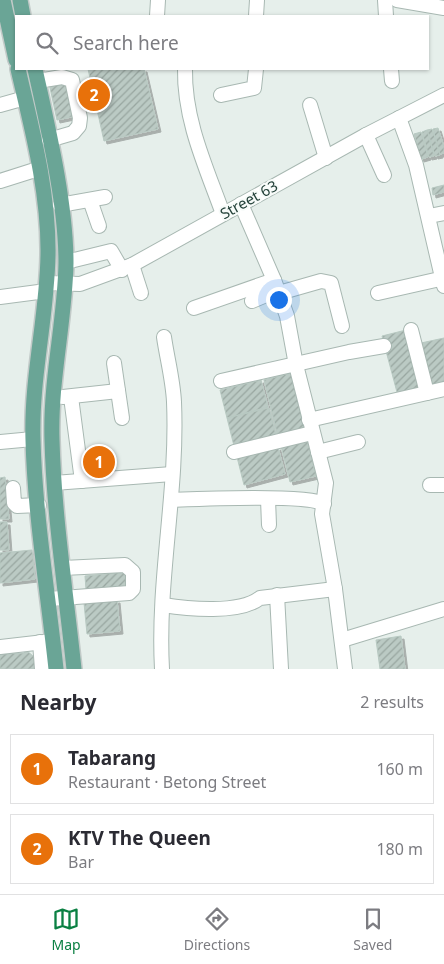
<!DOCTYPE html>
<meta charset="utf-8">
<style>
:root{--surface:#fff;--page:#f2f2f3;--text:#2b2b33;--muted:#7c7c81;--line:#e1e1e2;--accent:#0b8043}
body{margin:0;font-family:"Noto Sans",sans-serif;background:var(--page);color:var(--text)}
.you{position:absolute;left:278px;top:299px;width:18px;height:18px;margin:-12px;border:4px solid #fff;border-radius:50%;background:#1a73e8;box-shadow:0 0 0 8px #1a73e833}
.badge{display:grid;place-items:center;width:32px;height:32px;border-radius:50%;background:var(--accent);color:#fff;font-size:16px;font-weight:700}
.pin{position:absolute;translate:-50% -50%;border:2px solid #fff;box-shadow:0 1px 5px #0006}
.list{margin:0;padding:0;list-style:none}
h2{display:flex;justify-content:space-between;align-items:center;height:65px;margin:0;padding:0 20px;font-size:21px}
h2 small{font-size:16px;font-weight:400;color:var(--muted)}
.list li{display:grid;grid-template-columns:32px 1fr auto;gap:15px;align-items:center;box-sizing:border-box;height:70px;margin:0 10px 10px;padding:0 10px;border:1px solid var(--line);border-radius:0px}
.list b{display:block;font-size:19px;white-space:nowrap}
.list p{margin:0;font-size:16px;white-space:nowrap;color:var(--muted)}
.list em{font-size:16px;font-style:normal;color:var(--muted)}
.icon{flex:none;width:28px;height:28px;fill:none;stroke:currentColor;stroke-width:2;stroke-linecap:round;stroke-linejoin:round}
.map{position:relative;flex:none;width:444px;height:669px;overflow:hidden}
.search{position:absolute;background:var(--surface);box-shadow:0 1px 4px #0004;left:15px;right:15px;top:15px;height:55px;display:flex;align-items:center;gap:12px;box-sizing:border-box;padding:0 18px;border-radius:0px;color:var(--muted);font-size:19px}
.sheet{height:225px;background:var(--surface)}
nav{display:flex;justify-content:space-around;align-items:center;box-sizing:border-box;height:70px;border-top:1px solid var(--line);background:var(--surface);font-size:14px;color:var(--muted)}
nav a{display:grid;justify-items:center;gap:2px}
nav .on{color:var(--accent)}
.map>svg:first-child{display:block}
.building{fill:url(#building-hatch);stroke:#b8c9c2;filter:url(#shadow)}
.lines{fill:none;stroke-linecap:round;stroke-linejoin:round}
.minor-casing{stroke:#a8b8b2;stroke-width:16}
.major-casing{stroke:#c2cac8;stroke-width:18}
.minor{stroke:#fff;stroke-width:14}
.major{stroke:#6aa596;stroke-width:15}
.labels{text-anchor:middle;stroke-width:4;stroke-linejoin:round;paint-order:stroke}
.street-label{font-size:15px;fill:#24423a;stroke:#f7fbf9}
</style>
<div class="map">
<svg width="444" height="669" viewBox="0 0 444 669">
<defs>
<pattern id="building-hatch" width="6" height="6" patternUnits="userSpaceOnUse" patternTransform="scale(1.25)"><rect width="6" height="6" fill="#bbcac4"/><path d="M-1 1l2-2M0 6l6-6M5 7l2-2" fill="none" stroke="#98a6a0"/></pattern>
<filter id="shadow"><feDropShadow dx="3" dy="3" stdDeviation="0" flood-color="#0004"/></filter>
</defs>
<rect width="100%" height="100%" fill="#e6efeb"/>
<g class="building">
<path d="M88,69H144L158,129L104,141Z"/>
<path d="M69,79L76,116L57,120L49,83Z"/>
<path d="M438,128L444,147V153L440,154L433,129Z"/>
<path d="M432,129L440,155L435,156L427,130Z"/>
<path d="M427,130L434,156L429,157L422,132Z"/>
<path d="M421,132L428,157L421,159L414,134Z"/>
<path d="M444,185V192L433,195L432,188Z"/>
<path d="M406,330L422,390L398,396L382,336Z"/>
<path d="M444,338V385L431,388L421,343Z"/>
<path d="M291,373L305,430L278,437L264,380Z"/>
<path d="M261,380L268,407L227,418L220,390Z"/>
<path d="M269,408L276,435L234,446L227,418Z"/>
<path d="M307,439L316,476L290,482L281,446Z"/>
<path d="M278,447L285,474L244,485L237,457Z"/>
<path d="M5,477L9,519H0V478Z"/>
<path d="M0,522H7L9,550H0Z"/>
<path d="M32,550L35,579L0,583V553Z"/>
<path d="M126,572L127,586L86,590L85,576Z"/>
<path d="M117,600L120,631L87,634L84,603Z"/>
<path d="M401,636L405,669H380L376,640Z"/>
<path d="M26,650L41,663L39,669H0V654L24,653Z"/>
</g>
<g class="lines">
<defs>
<g id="minor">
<path d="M385,0L386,16"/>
<path d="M397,0L444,8"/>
<path d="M157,16L158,0"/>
<path d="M256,16L257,0"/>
<path d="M185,69C184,120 206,167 223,214"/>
<path d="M391,69L392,81"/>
<path d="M38,81L62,77L72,80L80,118L79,126L73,133L49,140"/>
<path d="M221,95L254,88L256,69"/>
<path d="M0,105L25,98"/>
<path d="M310,105L326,158"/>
<path d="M399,118L416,165L444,286"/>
<path d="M366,135L384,175"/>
<path d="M0,181L38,169"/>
<path d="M90,200L99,226"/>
<path d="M241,204L274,280L287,316L296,365L326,483L322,514L335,589L345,669"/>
<path d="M60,205L105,197"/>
<path d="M429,216L444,213"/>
<path d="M66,262L111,251L122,270"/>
<path d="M132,265L141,293"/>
<path d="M47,283L80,284L132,265L366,135L444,95"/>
<path d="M279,293L321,281L331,283L342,326"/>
<path d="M378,293L444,278"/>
<path d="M0,297L46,291"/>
<path d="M252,301L278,290"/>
<path d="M194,308L274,280"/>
<path d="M411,330L427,393"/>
<path d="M114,363L122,418"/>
<path d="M221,381L349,352L384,346"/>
<path d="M63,397L118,391"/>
<path d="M71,397L82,481"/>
<path d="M309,420L444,389"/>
<path d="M0,442L33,439"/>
<path d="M234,452L312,433"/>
<path d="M318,452L358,442"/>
<path d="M54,483L172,474"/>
<path d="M430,485H444"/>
<path d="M13,488L14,503L17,506L39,505"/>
<path d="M268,499L269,525"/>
<path d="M171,500C197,499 308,494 324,504"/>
<path d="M277,595L281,669"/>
<path d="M49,599L129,593L133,589V572L125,565L63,568"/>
<path d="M163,605C188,609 239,614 260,598L335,589"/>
<path d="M342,640L444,609"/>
<path d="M40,642L42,669"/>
<path d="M0,647L53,641"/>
<path d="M162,669C157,580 178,491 174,402C173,380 167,358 164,337"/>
</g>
<g id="major">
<path d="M3,0L16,60"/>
<path d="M20,0L23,16"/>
<path d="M18,69C32,129 49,193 48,255C47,317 31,378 33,440C35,516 48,593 56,669"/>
<path d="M35,69C48,128 66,202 66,263C65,322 50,380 52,440C54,516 66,593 74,669"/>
</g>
</defs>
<use href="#minor" class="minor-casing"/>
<use href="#major" class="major-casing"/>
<use href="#minor" class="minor"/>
<use href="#major" class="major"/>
</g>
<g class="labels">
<g class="street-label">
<text transform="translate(249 200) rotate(-29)" y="5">Street 63</text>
</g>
</g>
</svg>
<div class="you"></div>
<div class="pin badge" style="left:99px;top:462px;background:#e8710a">1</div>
<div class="pin badge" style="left:94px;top:95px;background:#e8710a">2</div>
<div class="search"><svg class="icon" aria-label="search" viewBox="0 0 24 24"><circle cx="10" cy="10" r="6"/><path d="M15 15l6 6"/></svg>Search here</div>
</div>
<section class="sheet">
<h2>Nearby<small>2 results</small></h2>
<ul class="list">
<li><span class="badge" style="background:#e8710a">1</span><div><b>Tabarang</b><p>Restaurant · Betong Street</p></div><em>160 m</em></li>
<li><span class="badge" style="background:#e8710a">2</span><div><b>KTV The Queen</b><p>Bar</p></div><em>180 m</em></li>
</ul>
</section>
<nav>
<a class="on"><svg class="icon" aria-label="map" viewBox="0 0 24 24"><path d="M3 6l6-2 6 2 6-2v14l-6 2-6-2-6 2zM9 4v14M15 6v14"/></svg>Map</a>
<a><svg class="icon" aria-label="directions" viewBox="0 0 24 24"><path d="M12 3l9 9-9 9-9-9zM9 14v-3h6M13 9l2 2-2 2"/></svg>Directions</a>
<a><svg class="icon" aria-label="saved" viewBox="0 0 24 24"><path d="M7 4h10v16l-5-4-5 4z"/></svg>Saved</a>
</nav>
